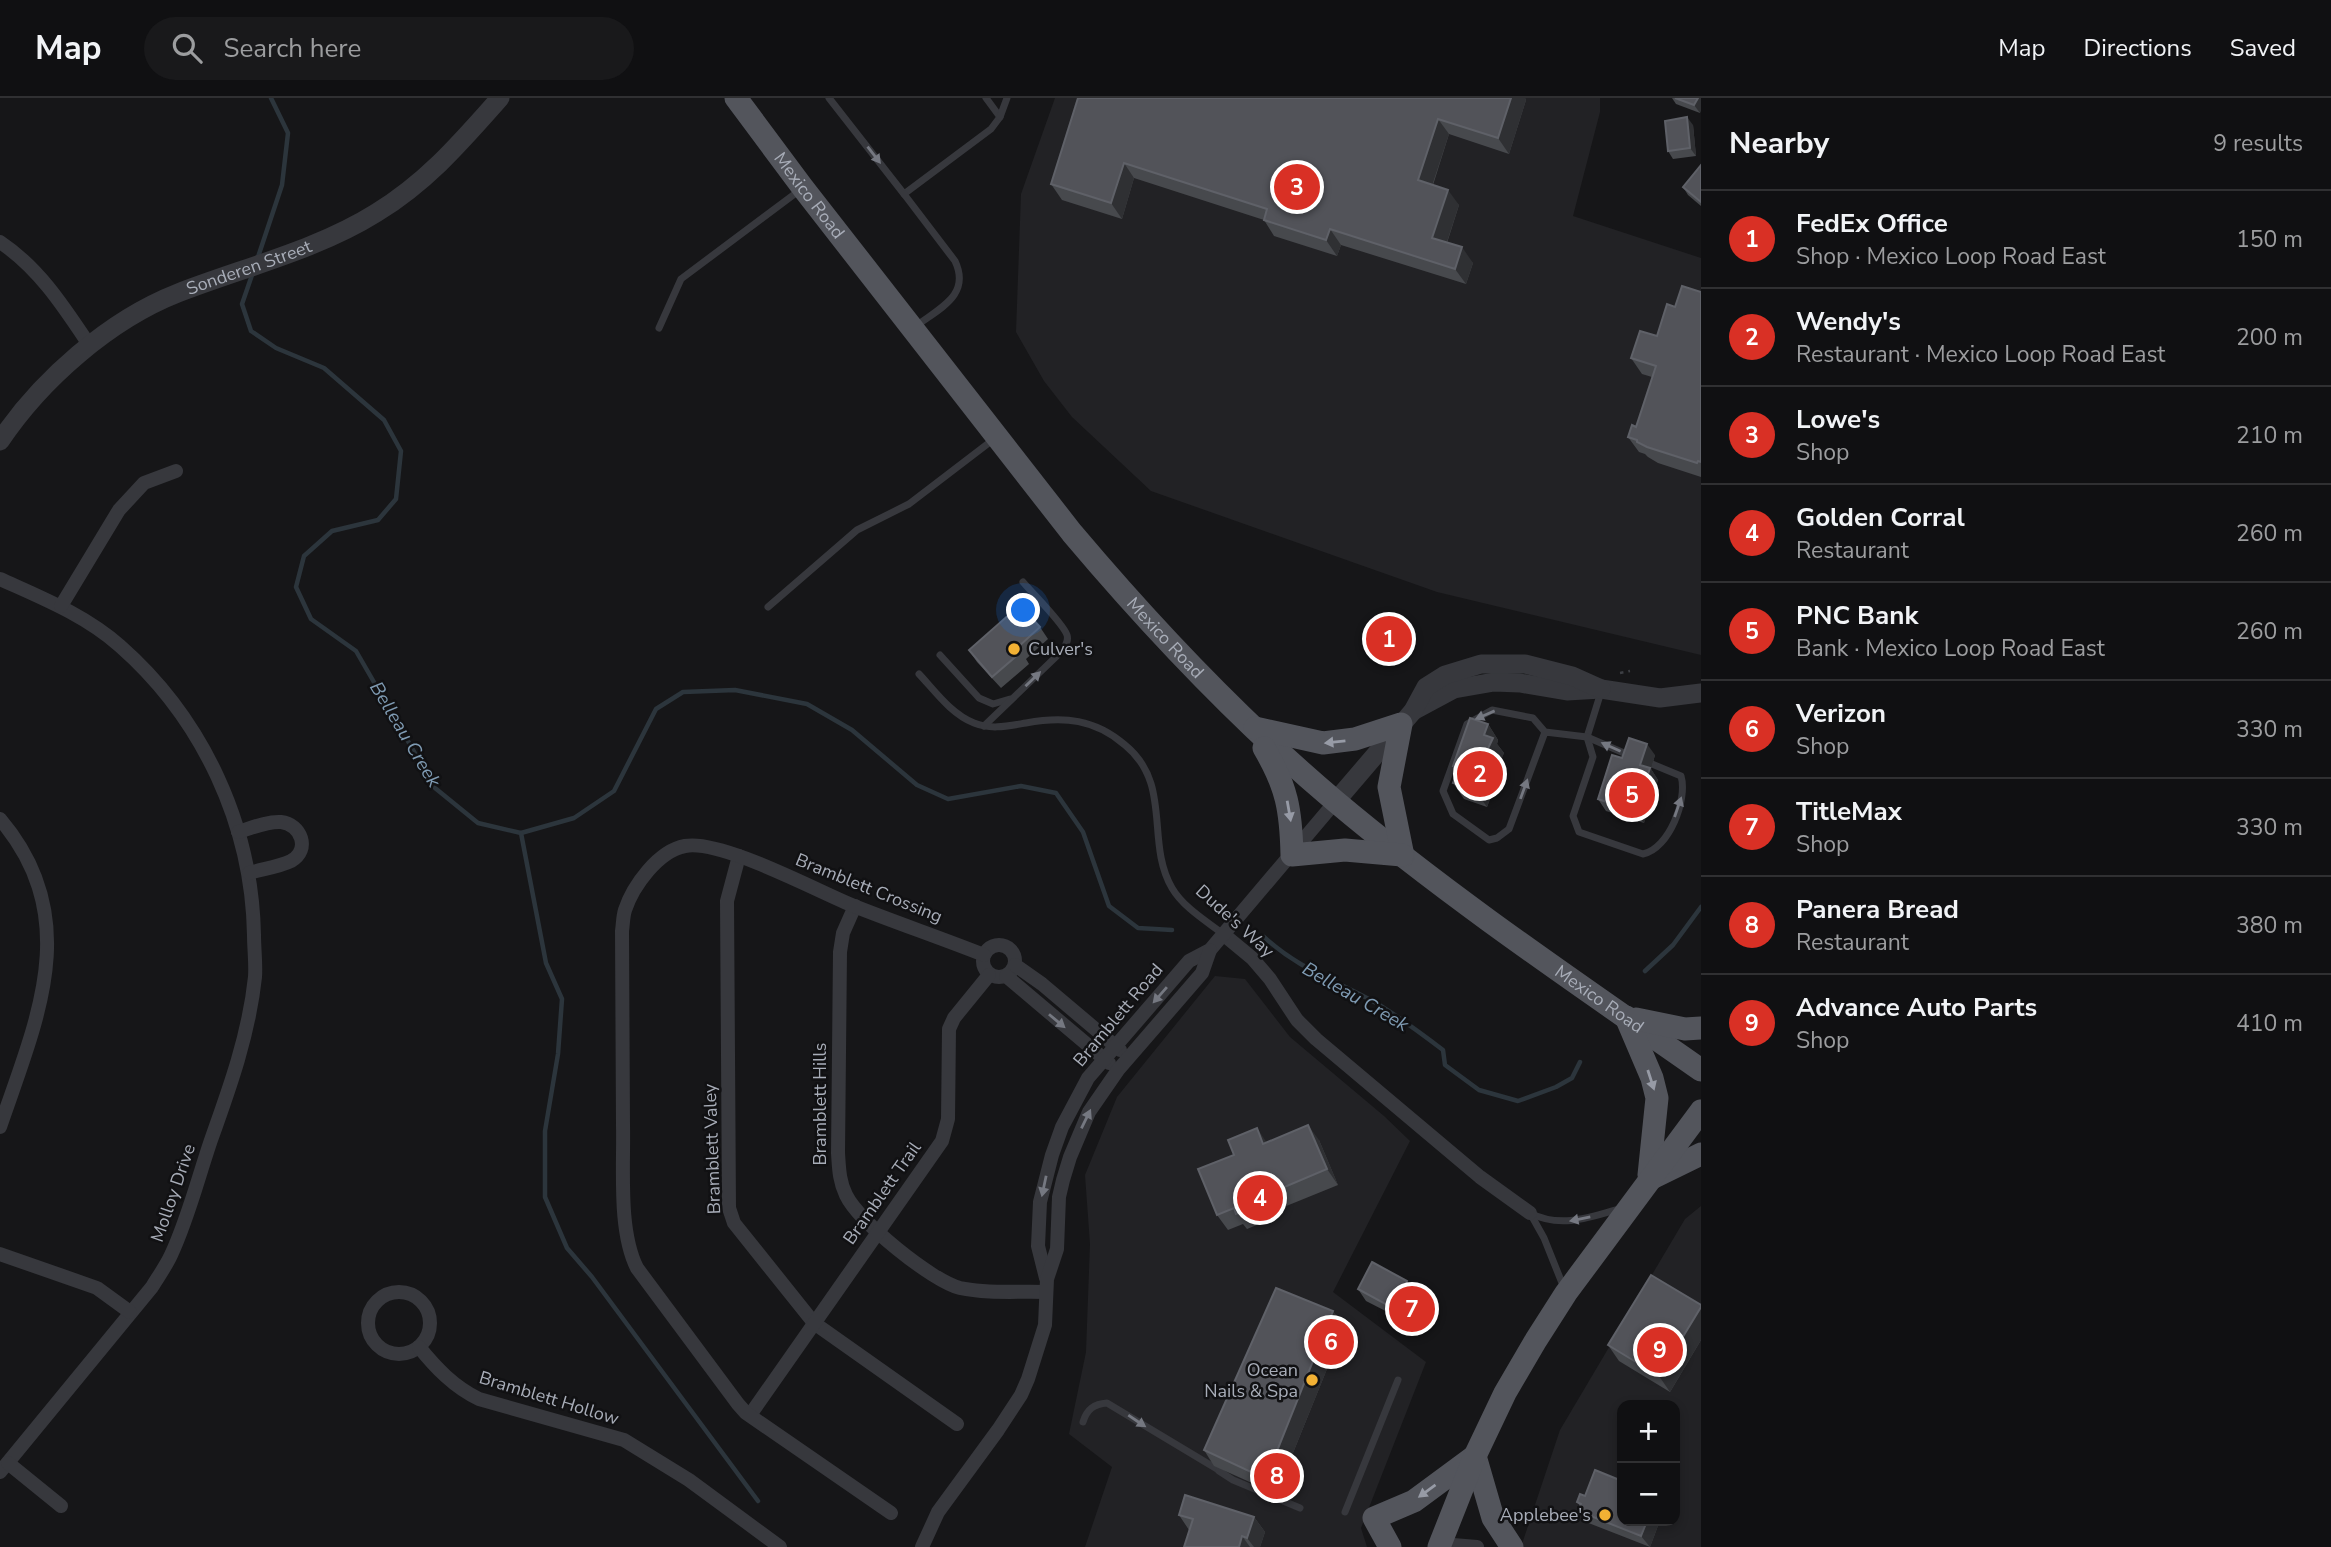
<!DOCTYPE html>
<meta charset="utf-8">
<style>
:root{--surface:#101012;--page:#19191b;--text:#f1f3f6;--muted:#9c9d9f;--line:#303032;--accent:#d93025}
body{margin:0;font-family:"Nunito Sans",sans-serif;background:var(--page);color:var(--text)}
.controls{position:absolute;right:21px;bottom:21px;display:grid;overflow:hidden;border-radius:14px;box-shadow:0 4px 10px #0003}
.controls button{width:63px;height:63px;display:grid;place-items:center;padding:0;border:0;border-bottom:2px solid var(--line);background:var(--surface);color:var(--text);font:35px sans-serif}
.you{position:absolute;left:1024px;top:513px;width:24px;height:24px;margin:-18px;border:5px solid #fff;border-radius:50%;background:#1a73e8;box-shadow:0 0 0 10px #1a73e833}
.badge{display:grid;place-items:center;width:46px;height:46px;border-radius:50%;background:var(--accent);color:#fff;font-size:23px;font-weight:700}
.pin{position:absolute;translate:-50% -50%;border:4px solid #fff;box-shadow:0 2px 7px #0006}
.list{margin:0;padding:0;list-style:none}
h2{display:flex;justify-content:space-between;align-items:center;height:91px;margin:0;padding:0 28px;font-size:30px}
h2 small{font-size:23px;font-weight:400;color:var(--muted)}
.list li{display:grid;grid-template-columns:46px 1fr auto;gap:21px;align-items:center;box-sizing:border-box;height:98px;padding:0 28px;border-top:2px solid var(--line)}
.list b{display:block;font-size:26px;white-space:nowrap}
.list p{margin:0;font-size:23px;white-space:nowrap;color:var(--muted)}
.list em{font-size:23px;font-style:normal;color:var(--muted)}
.icon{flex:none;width:38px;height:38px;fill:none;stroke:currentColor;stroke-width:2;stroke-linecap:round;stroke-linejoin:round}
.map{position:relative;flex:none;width:1701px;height:1449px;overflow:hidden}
header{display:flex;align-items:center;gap:42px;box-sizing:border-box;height:98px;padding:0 35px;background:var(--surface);border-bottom:2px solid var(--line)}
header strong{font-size:33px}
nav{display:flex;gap:38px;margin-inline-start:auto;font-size:24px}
.search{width:490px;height:63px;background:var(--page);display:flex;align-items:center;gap:18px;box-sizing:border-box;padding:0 24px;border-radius:38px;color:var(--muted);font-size:26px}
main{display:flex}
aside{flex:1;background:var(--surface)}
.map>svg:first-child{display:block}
.built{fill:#222225;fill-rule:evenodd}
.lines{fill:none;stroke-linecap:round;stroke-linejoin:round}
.stream{stroke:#2c353c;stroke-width:4.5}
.path{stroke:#3d3f44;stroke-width:2.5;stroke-dasharray:3.5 5;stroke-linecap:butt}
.service{stroke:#37383d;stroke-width:7}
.minor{stroke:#37383d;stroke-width:14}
.tertiary{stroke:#37383d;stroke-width:19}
.primary{stroke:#53555c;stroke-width:23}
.wall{fill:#47494d}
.shaded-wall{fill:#2f3033}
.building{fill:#525359;stroke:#5f6168;stroke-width:2}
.oneway{fill:#757881}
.oneway2{fill:#979ba6}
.poi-dot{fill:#f2b134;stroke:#111113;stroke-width:2.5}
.labels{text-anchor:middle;stroke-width:5;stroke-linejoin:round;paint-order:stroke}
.street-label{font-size:18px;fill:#a8adb8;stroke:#111113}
.poi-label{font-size:18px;fill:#a8adb8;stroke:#111113;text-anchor:end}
.water-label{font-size:19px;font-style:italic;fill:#7f9bb3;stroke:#111113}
</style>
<header>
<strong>Map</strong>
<div class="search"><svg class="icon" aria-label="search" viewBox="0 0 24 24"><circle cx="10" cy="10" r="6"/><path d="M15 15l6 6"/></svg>Search here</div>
<nav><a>Map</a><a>Directions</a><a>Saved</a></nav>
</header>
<main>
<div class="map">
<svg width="1701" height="1449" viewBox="0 0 1701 1449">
<rect width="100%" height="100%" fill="#161618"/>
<g class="built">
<path d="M1055,0H1600V14L1573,118L1701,160V557L1437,494L1151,393L1072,319L1044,283L1016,234L1021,96Z"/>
<path d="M1215,878L1245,881L1290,939L1384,1018L1410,1043L1333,1194L1426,1264L1361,1430L1367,1449H1085L1112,1369L1069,1336L1086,1254L1090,1146L1085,1077L1117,999Z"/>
<path d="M1701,1108V1449H1521L1560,1332L1685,1121ZM1622,1307H1675V1423H1622Z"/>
</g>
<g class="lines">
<g class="stream">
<path d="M257,162L282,87L288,35L271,0"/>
<path d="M252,177L242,206L251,233L276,250L324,270L384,322L401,353L396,401L378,422L332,433L304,458L296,489L311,521L356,553L435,690L478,725L521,735L574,720L614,693L656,611L683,594L735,592L807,606L852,632L917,687L948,701L1021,688L1056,695L1083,734L1109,808L1138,830L1172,832"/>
<path d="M521,735L546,865L562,901L558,956L545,1033V1099L567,1150L592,1179L758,1403"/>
<path d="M1264,839C1300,872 1336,882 1376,905C1399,919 1422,936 1443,952L1445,967L1479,992L1518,1003L1556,989L1572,980L1580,964"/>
<path d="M1645,873L1673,847L1701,809"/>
</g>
<path class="path" d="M1620,575L1630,573"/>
<g class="service">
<path d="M829,0L904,96L991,31L1000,19L986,0"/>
<path d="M1000,19L1007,0"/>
<path d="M904,96L955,163C971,197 940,210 916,228"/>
<path d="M659,230L681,181L800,92"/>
<path d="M768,509L857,432L909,406L994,341"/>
<path d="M940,557L979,600L993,606L1010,601"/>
<path d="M919,576C935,593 951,616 974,625C991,632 1008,628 1026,625C1064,618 1095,621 1125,647C1173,686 1145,744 1172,790C1183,809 1206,823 1223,836"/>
<path d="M1601,594L1587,639L1593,659L1573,718L1579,734L1643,756C1669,751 1688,701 1681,678L1652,666"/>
<path d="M984,628L1062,553C1065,548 1069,543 1067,537C1063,525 1033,496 1023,484"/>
<path d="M1545,634L1509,731L1497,740L1489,742L1453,716L1443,693L1467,626L1492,612L1533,620L1545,634L1587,639L1631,658"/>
<path d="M1530,1115C1561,1131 1591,1119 1622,1110"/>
<path d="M1530,1115L1544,1140L1564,1190"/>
<path d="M1083,1324C1087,1311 1094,1306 1107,1305L1217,1371"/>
<path d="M1219,1373L1233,1382L1300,1410"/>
<path d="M1345,1414L1398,1282"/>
</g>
<g class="minor">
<path d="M0,144C39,170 64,209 90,248"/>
<path d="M0,481C42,500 85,517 120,548C203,621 252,727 254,837C254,851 256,865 255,879C249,936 230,989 211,1042C198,1080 188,1121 171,1157C166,1168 158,1179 152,1189L0,1374"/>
<path d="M61,508L119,412L144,385L176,373"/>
<path d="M0,721C85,821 36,923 0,1029"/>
<path d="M238,734C251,730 268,723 281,724C301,726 311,752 291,763C279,769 262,771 249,775"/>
<path d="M739,758L727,803L729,1110L734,1125L814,1225L957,1326"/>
<path d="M855,808L843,835L840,854L838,1055C839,1069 839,1083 846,1097C859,1124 932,1183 960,1190C987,1196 1019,1193 1046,1194"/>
<path d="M1223,836L1252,860L1270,881L1297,922L1316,941L1480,1079L1530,1115"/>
<circle cx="999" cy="863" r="16"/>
<path d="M1015,867L1042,886L1120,952"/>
<path d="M1006,878L1109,965"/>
<path d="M0,1156L97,1190L130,1214"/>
<path d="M1046,1180L1038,1148L1040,1104L1052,1057L1062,1029L1088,980L1189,863L1210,852L1336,703"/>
<circle cx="399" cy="1225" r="31"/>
<path d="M419,1249C436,1270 454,1289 479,1301L624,1342L689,1382L780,1449"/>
<path d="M750,1317L942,1043L948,1021L949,931L954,920L989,877"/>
<path d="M8,1365L61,1408"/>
<path d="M891,1415L746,1315L738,1306L637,1170C618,1132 624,1070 623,1027C623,962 622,898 622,833C623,826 623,818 625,812C633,788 658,753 685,748C721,741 817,793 854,808C897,825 941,840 984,857"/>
<path d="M1441,1446L1477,1449"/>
<path d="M922,1449L938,1414L998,1332L1021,1297L1028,1281L1045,1227L1047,1181L1057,1151L1059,1099L1063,1082L1070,1059L1089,1014L1118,972L1202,875L1210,852"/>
</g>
<g class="tertiary">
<path id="s1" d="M0,343C41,282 109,222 178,195C242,170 317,152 376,115C427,84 461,44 500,0"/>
<path d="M1413,613L1454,591L1494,584L1520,585L1567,593L1601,591L1660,600L1701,595"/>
<path d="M1336,703L1413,613L1426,589L1445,577L1481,566H1525L1572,578L1601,591"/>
</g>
<g class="primary">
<path id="s2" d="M736,0L803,90L1072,435C1153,531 1239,622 1335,703C1449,799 1578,886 1701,972"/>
<path d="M1255,630L1323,645L1355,641L1401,626L1389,689L1403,758"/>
<path d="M1264,650C1287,689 1291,712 1292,757L1345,752L1402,757"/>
<path d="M1626,919L1652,980L1657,1000L1649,1077"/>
<path d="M1636,921L1685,931L1701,930"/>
<path d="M1652,1080L1701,1056"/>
<path d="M1475,1358L1493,1420L1512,1449"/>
<path d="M1390,1449L1374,1420L1414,1403L1475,1358"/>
<path d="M1439,1449L1475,1358L1505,1295L1536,1242L1566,1195L1701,1013"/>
</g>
</g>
<g class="wall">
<path d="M1078,0H1525L1526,2L1509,56L1449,36L1433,87L1459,107L1447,145L1473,165L1466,186L1341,147L1337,158L1274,138L1264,122L1134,80L1122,121L1062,102L1051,86Z"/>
<path d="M1672,0H1701L1700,15L1676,6Z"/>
<path d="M1693,27L1696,58L1673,61L1668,53Z"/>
<path d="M1701,67V108L1688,97L1683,89Z"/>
<path d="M1701,194V379L1658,365L1648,359L1645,356L1639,354L1628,339L1636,329L1652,279L1642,276L1631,260L1657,238L1675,209Z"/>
<path d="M1040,529L1048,541L1026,561L1029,566L1001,590L977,564L969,552Z"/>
<path d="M1488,626L1498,642L1497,646L1504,655L1494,678L1497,682L1487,709L1464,701L1453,685L1457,674L1453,668Z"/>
<path d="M1655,657L1651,671L1658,682L1644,725L1606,713L1598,701L1622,660Z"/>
<path d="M1319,1042L1338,1087L1274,1113L1276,1119L1247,1131L1243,1126L1228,1132L1217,1117L1267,1044Z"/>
<path d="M1358,1191L1416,1195L1415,1196L1420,1203L1409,1225L1366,1203Z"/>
<path d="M1701,1207V1242L1670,1294L1619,1263L1608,1247Z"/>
<path d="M1333,1213L1344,1229L1280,1387L1282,1389L1279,1397L1214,1368L1204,1352Z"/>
<path d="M1577,1404L1622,1423H1657L1659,1425L1650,1449L1586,1424L1578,1413L1580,1408Z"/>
<path d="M1179,1417L1254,1419L1265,1434L1260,1449H1184L1189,1432Z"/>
</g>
<g class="shaded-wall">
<path d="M1511,0H1525L1526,2L1509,56L1498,40Z"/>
<path d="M1698,0H1701V13L1700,15L1694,7Z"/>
<path d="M1687,19L1693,27L1696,58L1690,50Z"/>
<path d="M1438,21L1449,36L1429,97L1418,82Z"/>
<path d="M1124,65L1134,80L1122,121L1111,105Z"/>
<path d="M1448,92L1459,107L1443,156L1432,140Z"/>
<path d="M1330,131L1341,147L1337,158L1326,142Z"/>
<path d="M1462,149L1473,165L1466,186L1455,171Z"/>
<path d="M1488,626L1498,642L1497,646L1504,655L1494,678L1497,682L1487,709L1476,693L1481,665L1484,637Z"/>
<path d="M1647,646L1655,657L1651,671L1658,682L1644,725L1636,714L1640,667Z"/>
<path d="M1308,1027L1319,1042L1338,1087L1327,1071Z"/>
<path d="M1257,1030L1267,1045L1263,1046Z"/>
<path d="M1263,1098L1274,1113L1276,1119L1265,1104Z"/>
<path d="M1407,1183L1420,1203L1409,1225L1400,1214L1405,1188Z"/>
<path d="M1701,1209V1242L1670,1294L1659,1278Z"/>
<path d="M1333,1213L1344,1229L1280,1387L1282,1389L1279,1397L1268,1382L1269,1373Z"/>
<path d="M1254,1419L1265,1434L1260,1449H1254L1247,1440Z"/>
<path d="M1647,1423H1657L1659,1425L1650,1449L1641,1438Z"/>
<path d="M1242,1438L1250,1449H1239Z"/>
</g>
<g class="building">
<path d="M1078,0H1511L1498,40L1438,21L1418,82L1448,92L1432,140L1462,149L1455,171L1330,131L1326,142L1264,122L1267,111L1124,65L1111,105L1051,86Z"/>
<path d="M1675,0H1698L1694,7Z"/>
<path d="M1687,19L1690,50L1668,53L1665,23Z"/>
<path d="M1701,67V104L1683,89Z"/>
<path d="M1682,188L1701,194V364L1698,363L1697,365L1647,349L1637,344V342L1628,339L1632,327L1636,329L1656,268L1631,260L1640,233L1657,238L1667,206L1675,209Z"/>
<path d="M1020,507L1040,529L1017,550L1021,554L992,579L969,552Z"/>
<path d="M1470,620L1488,626L1484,637L1493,640L1481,665L1486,666L1476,693L1453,685L1459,670L1453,668Z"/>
<path d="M1629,640L1647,646L1640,667L1650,670L1636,714L1598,701L1612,657L1622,660Z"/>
<path d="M1308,1027L1327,1071L1263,1098L1265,1104L1236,1116L1234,1110L1217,1117L1198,1071L1234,1057L1228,1042L1257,1030L1263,1046Z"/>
<path d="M1372,1164L1407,1183L1405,1188L1412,1191L1400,1214L1358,1191Z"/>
<path d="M1651,1177L1701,1207V1209L1659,1278L1608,1247Z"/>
<path d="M1276,1190L1333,1213L1269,1373L1271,1374L1268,1382L1204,1352Z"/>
<path d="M1595,1372L1622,1383V1423H1647L1641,1438L1578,1413L1581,1406L1577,1404L1580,1396L1585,1398Z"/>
<path d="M1185,1397L1254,1419L1247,1440L1242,1438L1239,1449H1184L1193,1421L1179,1417Z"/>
</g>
<defs><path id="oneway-solid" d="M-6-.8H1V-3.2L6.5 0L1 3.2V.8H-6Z" transform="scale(1.75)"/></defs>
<g class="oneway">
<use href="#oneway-solid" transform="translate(874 57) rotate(52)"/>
<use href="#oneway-solid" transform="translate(1033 581) rotate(-44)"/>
<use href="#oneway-solid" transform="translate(1485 617) rotate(157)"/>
<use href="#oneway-solid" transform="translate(1611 649) rotate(-156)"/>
<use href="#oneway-solid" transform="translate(1524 691) rotate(-70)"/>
<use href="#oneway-solid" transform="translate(1678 709) rotate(-71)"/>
<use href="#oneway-solid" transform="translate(1160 897) rotate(131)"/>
<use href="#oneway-solid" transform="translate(1057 923) rotate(40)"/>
<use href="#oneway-solid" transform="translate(1086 1021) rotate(-64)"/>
<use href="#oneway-solid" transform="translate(1044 1088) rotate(102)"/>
<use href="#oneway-solid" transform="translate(1580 1121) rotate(169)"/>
<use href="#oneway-solid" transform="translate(1137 1323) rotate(34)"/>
</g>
<g class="oneway2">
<use href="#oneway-solid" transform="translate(1335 644) rotate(174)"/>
<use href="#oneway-solid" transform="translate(1289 713) rotate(80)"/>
<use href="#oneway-solid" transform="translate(1651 982) rotate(72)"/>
<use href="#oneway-solid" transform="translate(1427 1393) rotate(144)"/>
</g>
<g class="poi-dot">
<circle cx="1014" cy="551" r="7"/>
<circle cx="1312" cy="1282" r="7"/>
<circle cx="1605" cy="1417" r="7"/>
</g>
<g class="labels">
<g class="street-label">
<text dy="6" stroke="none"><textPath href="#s2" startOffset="122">Mexico Road</textPath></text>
<text dy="6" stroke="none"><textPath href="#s1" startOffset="310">Sonderen Street</textPath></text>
<text dy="6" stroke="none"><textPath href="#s2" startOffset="690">Mexico Road</textPath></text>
<text transform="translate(869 790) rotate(22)" y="6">Bramblett Crossing</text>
<text transform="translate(1235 823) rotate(42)" y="6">Dude's Way</text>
<text dy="6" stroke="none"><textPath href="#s2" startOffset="1256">Mexico Road</textPath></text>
<text transform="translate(1118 917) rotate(-50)" y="6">Bramblett Road</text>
<text transform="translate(820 1006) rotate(-90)" y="6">Bramblett Hills</text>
<text transform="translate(712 1051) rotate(-92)" y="6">Bramblett Valey</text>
<text transform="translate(173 1095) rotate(-71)" y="6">Molloy Drive</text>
<text transform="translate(882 1095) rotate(-55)" y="6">Bramblett Trail</text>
<text transform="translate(549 1300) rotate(17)" y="6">Bramblett Hollow</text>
</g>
<g class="poi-label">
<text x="1028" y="557" text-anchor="start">Culver's</text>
<text x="1298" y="1278">Ocean<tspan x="1298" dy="21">Nails &amp; Spa</tspan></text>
<text x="1591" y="1423">Applebee's</text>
</g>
<g class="water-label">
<text transform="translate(406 636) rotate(59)" y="7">Belleau Creek</text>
<text transform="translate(1356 898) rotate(30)" y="7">Belleau Creek</text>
</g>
</g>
</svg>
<div class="controls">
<button>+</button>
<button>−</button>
</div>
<div class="you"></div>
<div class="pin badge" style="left:1389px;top:541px">1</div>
<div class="pin badge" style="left:1480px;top:676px">2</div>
<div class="pin badge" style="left:1297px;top:89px">3</div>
<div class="pin badge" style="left:1260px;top:1100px">4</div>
<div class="pin badge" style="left:1632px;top:697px">5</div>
<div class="pin badge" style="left:1331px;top:1244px">6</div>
<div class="pin badge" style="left:1412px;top:1211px">7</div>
<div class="pin badge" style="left:1277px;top:1378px">8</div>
<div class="pin badge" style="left:1660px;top:1252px">9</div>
</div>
<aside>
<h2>Nearby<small>9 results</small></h2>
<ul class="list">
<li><span class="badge">1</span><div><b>FedEx Office</b><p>Shop · Mexico Loop Road East</p></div><em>150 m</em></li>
<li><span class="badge">2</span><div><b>Wendy's</b><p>Restaurant · Mexico Loop Road East</p></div><em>200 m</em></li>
<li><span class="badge">3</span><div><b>Lowe's</b><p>Shop</p></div><em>210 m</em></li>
<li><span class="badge">4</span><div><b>Golden Corral</b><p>Restaurant</p></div><em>260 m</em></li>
<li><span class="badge">5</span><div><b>PNC Bank</b><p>Bank · Mexico Loop Road East</p></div><em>260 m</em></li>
<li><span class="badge">6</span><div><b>Verizon</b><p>Shop</p></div><em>330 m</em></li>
<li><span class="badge">7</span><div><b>TitleMax</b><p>Shop</p></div><em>330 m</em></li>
<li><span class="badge">8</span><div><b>Panera Bread</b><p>Restaurant</p></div><em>380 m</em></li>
<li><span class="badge">9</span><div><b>Advance Auto Parts</b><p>Shop</p></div><em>410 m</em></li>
</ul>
</aside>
</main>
